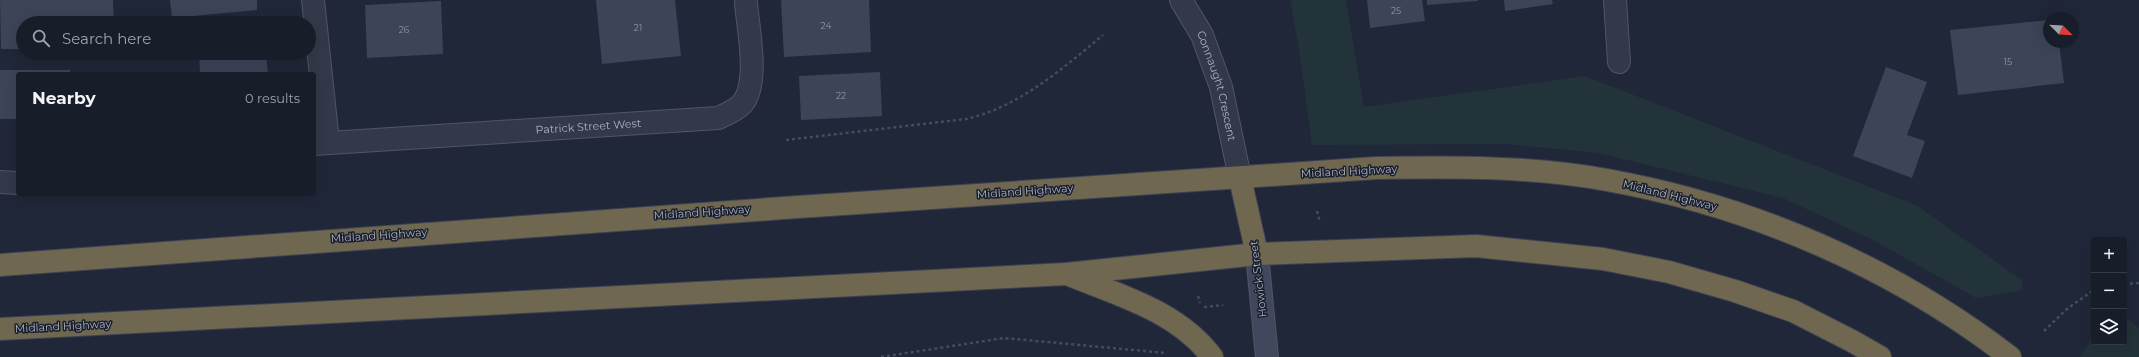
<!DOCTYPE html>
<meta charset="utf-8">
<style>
:root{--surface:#181d2a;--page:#212632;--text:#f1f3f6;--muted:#9fa2a8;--line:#363b47}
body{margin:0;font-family:Montserrat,sans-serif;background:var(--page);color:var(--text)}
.controls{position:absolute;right:12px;bottom:12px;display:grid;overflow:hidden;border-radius:4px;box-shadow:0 4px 16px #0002}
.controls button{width:36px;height:36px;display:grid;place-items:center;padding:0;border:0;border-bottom:1px solid var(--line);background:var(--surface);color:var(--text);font:20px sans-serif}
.compass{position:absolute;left:2043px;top:12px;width:36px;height:36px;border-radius:50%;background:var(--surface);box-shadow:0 4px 16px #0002;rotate:114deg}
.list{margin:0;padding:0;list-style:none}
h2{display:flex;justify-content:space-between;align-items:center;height:52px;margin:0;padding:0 16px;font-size:17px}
h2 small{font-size:13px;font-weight:400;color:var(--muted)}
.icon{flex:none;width:22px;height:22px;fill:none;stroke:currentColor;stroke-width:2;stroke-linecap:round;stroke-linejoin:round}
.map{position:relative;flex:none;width:2139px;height:357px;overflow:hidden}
.search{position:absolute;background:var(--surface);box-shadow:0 4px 16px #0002;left:16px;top:16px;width:300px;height:44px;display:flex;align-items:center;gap:10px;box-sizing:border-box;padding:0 14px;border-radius:22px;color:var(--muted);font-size:15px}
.panel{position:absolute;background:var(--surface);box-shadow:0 4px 16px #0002;left:16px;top:72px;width:300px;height:124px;border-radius:4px}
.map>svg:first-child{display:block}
.green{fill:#223339}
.building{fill:#3c4458}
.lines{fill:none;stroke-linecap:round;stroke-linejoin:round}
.street-casing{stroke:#515666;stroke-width:24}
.secondary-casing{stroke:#515666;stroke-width:24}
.highway-casing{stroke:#3e4353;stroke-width:24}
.path{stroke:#3f5057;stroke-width:2.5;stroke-dasharray:3 3;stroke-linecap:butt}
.street{stroke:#333949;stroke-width:22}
.secondary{stroke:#41475c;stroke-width:22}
.highway{stroke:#6f6750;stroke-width:22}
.labels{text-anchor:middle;stroke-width:3;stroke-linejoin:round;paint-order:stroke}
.number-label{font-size:9px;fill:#9297aa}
.street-label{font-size:11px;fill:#aeb3c5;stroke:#191e2d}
</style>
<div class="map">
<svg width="2139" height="357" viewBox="0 0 2139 357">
<rect width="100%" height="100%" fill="#202738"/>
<g class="green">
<path d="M1290,0H1346L1364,107L1585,76L1916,205L2022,280L2023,290L1976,298L1873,240L1783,198L1598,153L1507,144L1312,145L1299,49Z"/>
<path d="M2124,316L2139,328V357H2080L2094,336V342H2124Z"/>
</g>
<g class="building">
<path d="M0,0H113L114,23H23V49H1Z"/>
<path d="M170,0H257V10L172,18Z"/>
<path d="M596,0H675L681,56L602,64Z"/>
<path d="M781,0H869L871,52L784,57Z"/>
<path d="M1367,0H1422L1425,21L1370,28Z"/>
<path d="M1427,0H1478V1L1427,5Z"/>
<path d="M1504,0H1552L1553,4L1505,11Z"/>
<path d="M441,1L443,54L367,58L365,5Z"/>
<path d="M2049,20V42H2059L2064,83L1958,95L1950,30Z"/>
<path d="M199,53H266L268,74H200Z"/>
<path d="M1886,67L1927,82L1907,135L1925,141L1912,178L1853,156Z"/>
<path d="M0,70H70V74H18V119H0Z"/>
<path d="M880,72L882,116L801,120L799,76Z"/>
</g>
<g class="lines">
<defs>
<g id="street">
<path d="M313,0L328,142"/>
<path id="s1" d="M1181,0L1202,35L1221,87L1240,178"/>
<path d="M1615,0L1619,62"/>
<path id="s2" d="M314,144L718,118C727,114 735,111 742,104C760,83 748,29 746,3"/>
<path d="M0,182L18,183"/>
</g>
<path id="secondary" d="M1257,254L1267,357"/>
<g id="highway">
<path d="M1240,178L1257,254"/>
<path d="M0,265C459,229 917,199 1376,168C1453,167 1531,166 1607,180C1752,206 1893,267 2010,357"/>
<path d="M1067,274C1118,295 1178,311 1212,357"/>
<path d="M0,329L1066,274L1257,254L1476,246L1603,259L1669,272L1735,291L1793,311L1852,341L1880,357"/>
</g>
</defs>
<use href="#street" class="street-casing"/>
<use href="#secondary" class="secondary-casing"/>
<use href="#highway" class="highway-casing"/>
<g class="path">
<path d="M786,140L966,119C1019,107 1062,69 1103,35"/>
<path d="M1317,211L1320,222"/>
<path d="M2124,284L2139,283"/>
<path d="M1198,296L1200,303"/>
<path d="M1204,307L1223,305"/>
<path d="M2044,331L2068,308L2094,290"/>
<path d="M881,357L1004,338L1166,353"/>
</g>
<use href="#street" class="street"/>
<use href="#secondary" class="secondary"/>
<use href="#highway" class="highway"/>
</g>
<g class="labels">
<g class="number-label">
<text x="1396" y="14">25</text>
<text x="826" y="29">24</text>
<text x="638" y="31">21</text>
<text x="404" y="33">26</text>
<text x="2008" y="65">15</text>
<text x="841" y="99">22</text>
</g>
<g class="street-label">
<text dy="4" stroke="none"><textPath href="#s1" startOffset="94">Connaught Crescent</textPath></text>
<text dy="4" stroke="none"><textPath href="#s2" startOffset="275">Patrick Street West</textPath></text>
<text transform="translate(1349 171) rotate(-3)" y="4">Midland Highway</text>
<text transform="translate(1025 191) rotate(-4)" y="4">Midland Highway</text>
<text transform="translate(1670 195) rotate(14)" y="4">Midland Highway</text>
<text transform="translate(702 212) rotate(-4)" y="4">Midland Highway</text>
<text transform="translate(379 235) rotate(-4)" y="4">Midland Highway</text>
<text transform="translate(1258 279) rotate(-97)" y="4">Howick Street</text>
<text transform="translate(63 326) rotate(-3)" y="4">Midland Highway</text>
</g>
</g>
</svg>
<div class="controls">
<button>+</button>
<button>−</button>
<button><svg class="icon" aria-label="layers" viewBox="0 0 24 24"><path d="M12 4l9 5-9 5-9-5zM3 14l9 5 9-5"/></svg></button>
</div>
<svg class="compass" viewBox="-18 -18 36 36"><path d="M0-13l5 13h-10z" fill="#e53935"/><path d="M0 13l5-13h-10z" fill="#9fa2a8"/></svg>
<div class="search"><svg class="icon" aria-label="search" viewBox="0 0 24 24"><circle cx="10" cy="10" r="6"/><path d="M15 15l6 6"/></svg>Search here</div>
<section class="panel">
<h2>Nearby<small>0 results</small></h2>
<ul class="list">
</ul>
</section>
</div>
